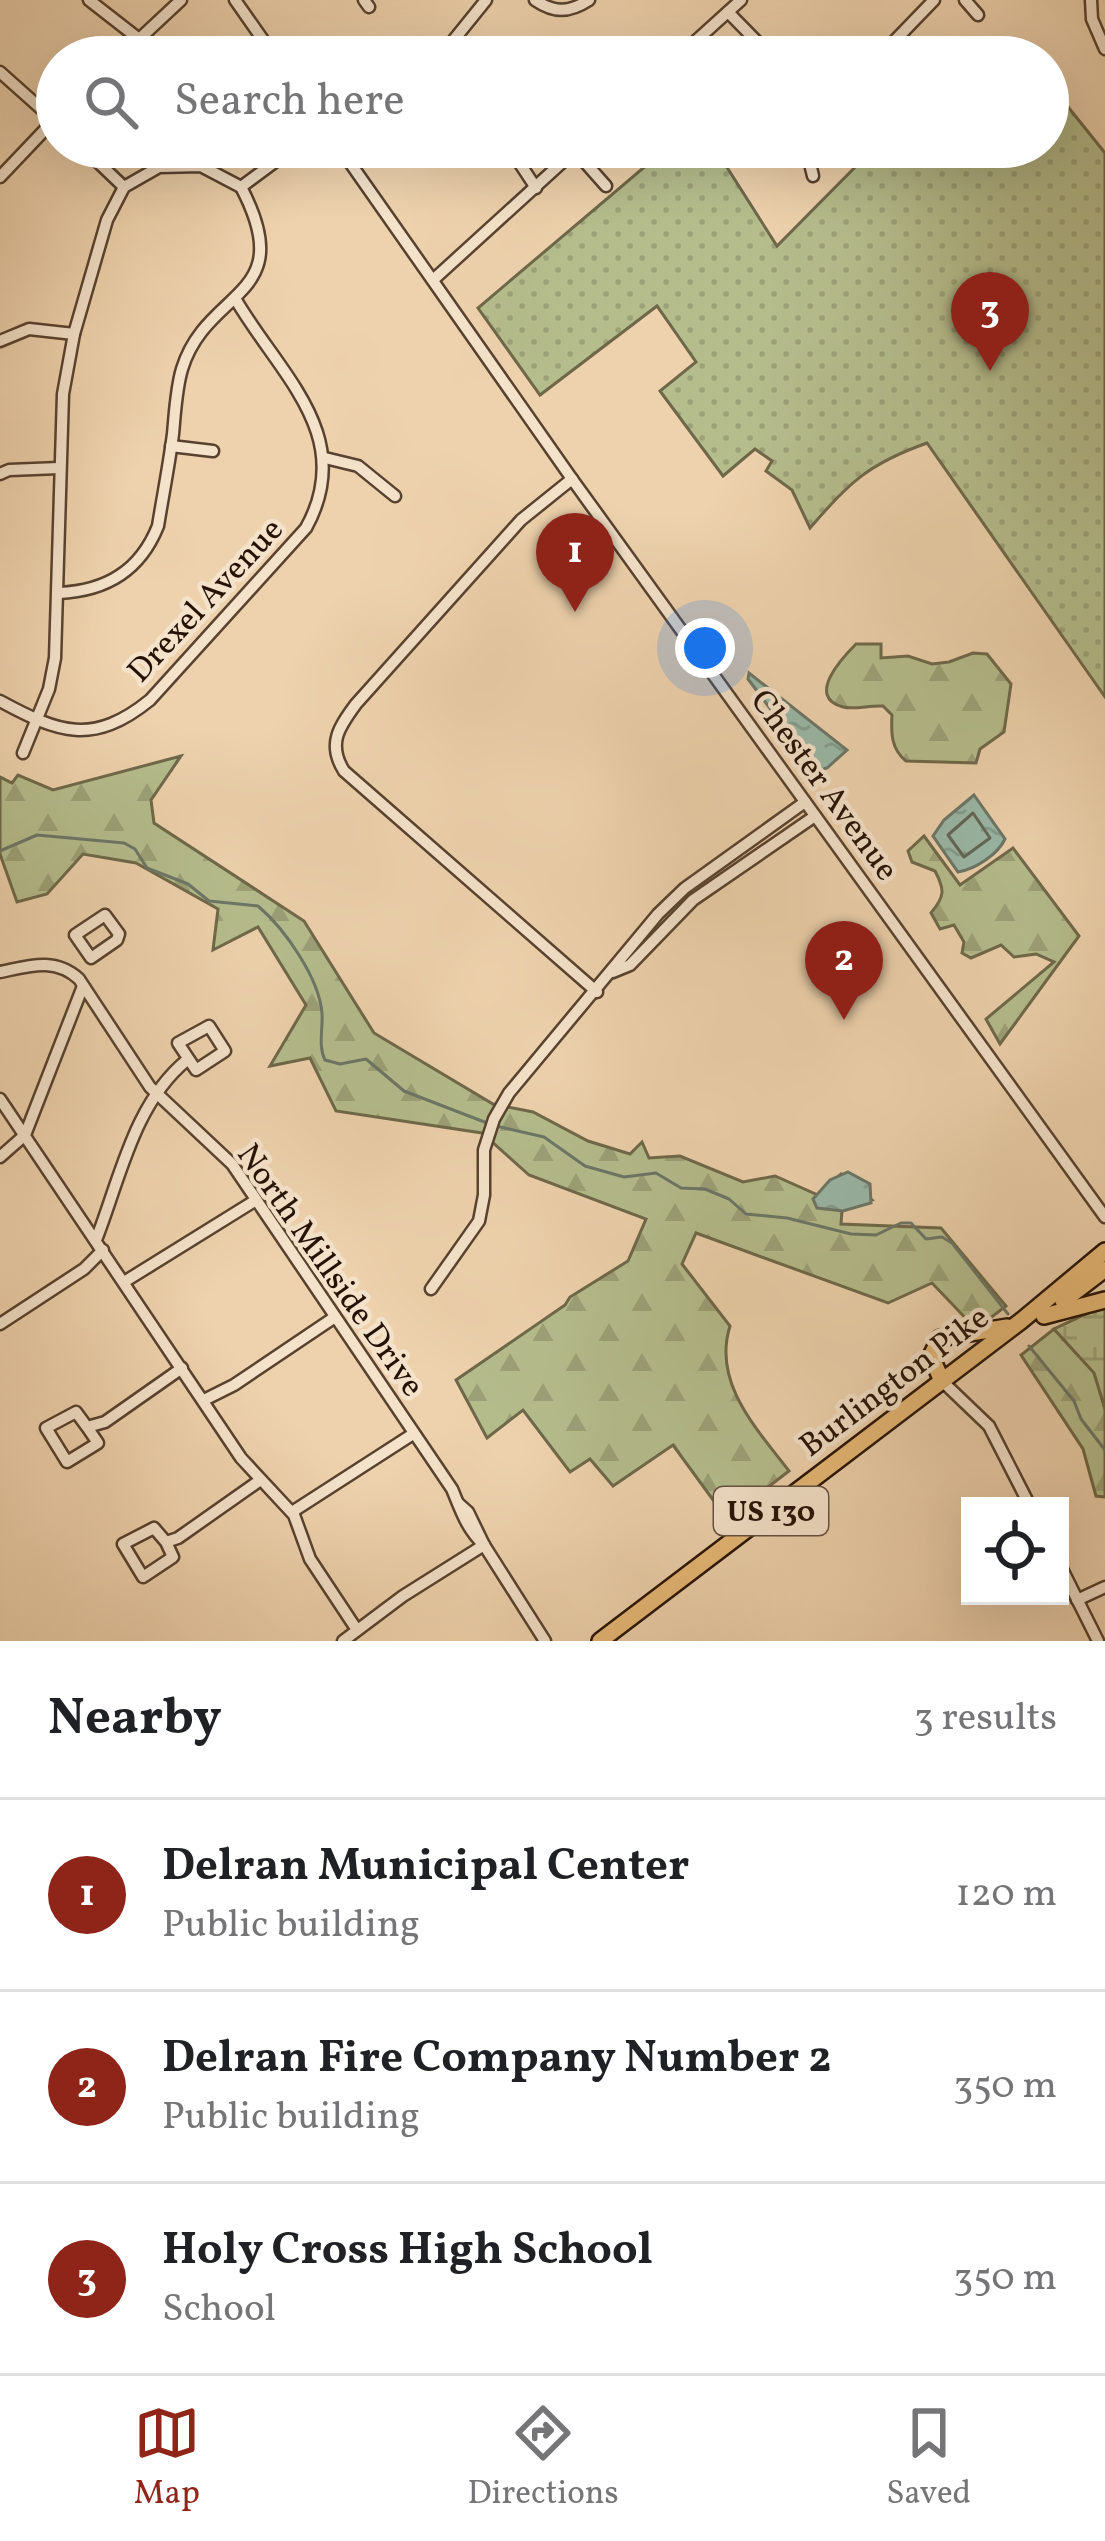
<!DOCTYPE html>
<style>
:root{--surface:#fff;--page:#f2f2f2;--text:#202124;--muted:#757577;--line:#e0e0e0;--accent:#8f2418}
body{margin:0;font-family:Vollkorn,serif;background:var(--page);color:var(--text)}
.controls{position:absolute;right:36px;bottom:36px;display:grid;overflow:hidden;border-radius:0px;box-shadow:0 12px 48px #0002}
.controls button{width:108px;height:108px;display:grid;place-items:center;padding:0;border:0;border-bottom:3px solid var(--line);background:var(--surface);color:var(--text);font:60px sans-serif}
.you{position:absolute;left:705px;top:648px;width:42px;height:42px;margin:-30px;border:9px solid #fff;border-radius:50%;background:#1a73e8;box-shadow:0 0 0 18px #1a73e833}
.badge{display:grid;place-items:center;width:78px;height:78px;border-radius:50%;background:var(--accent);color:#fff;font-size:39px;font-weight:700}
.pin{position:absolute;translate:-50% -99px;filter:drop-shadow(0 3px 6px #0008)}
.pin::after{content:'';position:absolute;top:63px;width:42px;height:36px;background:inherit;clip-path:polygon(0 0,100% 0,50% 100%)}
.list{margin:0;padding:0;list-style:none}
h2{display:flex;justify-content:space-between;align-items:center;height:156px;margin:0;padding:0 48px;font-size:51px}
h2 small{font-size:39px;font-weight:400;color:var(--muted)}
.list li{display:grid;grid-template-columns:78px 1fr auto;gap:36px;align-items:center;box-sizing:border-box;height:192px;padding:0 48px;border-top:3px solid var(--line)}
.list b{display:block;font-size:45px;white-space:nowrap}
.list p{margin:0;font-size:39px;white-space:nowrap;color:var(--muted)}
.list em{font-size:39px;font-style:normal;color:var(--muted)}
.icon{flex:none;width:66px;height:66px;fill:none;stroke:currentColor;stroke-width:2;stroke-linecap:round;stroke-linejoin:round}
.map{position:relative;flex:none;width:1105px;height:1641px;overflow:hidden}
.search{position:absolute;background:var(--surface);box-shadow:0 12px 48px #0002;left:36px;right:36px;top:36px;height:132px;display:flex;align-items:center;gap:30px;box-sizing:border-box;padding:0 42px;border-radius:66px;color:var(--muted);font-size:45px}
.sheet{height:732px;background:var(--surface)}
nav{display:flex;justify-content:space-around;align-items:center;box-sizing:border-box;height:168px;border-top:3px solid var(--line);background:var(--surface);font-size:33px;color:var(--muted)}
nav a{display:grid;justify-items:center;gap:6px}
nav .on{color:var(--accent)}
.map>svg:first-child{display:block}
.forest{fill:url(#forest-firs);stroke:#6e6849;stroke-width:3}
.wetland{fill:url(#wetland-marsh);stroke:#6e6849;stroke-width:3}
.park{fill:url(#park-dots);stroke:#6e6849;stroke-width:3}
.water{fill:url(#water-ripples);stroke:#6b7667;stroke-width:3}
.lines{fill:none;stroke-linecap:round;stroke-linejoin:round}
.shore{stroke:#606556;stroke-width:3}
.stream{stroke:#6b7667;stroke-width:3}
.minor-casing{stroke:#58422f;stroke-width:15}
.highway-casing{stroke:#261205;stroke-width:20}
.minor{stroke:#f4e2ca;stroke-width:10}
.highway{stroke:#e7b976;stroke-width:15}
.labels{text-anchor:middle;stroke-width:9;stroke-linejoin:round;paint-order:stroke}
.shield{fill:#f4e2ca;stroke:#645040;stroke-width:3}
.shield-label{font-size:30px;font-weight:bold;fill:#261205}
.street-label{font-size:33px;fill:#261205;stroke:#f4e2ca}
</style>
<div class="map">
<svg width="1105" height="1641" viewBox="0 0 1105 1641">
<defs>
<pattern id="forest-firs" width="22" height="20" patternUnits="userSpaceOnUse" patternTransform="scale(3)"><rect width="22" height="20" fill="#b5bd8d"/><path d="M5 1l3.5 6h-7zM16 11l3.5 6h-7z" fill="#9ca178"/></pattern>
<pattern id="wetland-marsh" width="20" height="14" patternUnits="userSpaceOnUse" patternTransform="scale(3)"><rect width="20" height="14" fill="#b5bd8d"/><path d="M1 5h8M5 5V1M11 12h8M15 12V8" fill="none" stroke="#9ca178"/></pattern>
<pattern id="park-dots" width="8" height="8" patternUnits="userSpaceOnUse" patternTransform="scale(3)"><rect width="8" height="8" fill="#b5bd8d"/><path d="M2 2h.1M6 6h.1" fill="none" stroke="#9ca178" stroke-width="1.8" stroke-linecap="round"/></pattern>
<pattern id="water-ripples" width="26" height="14" patternUnits="userSpaceOnUse" patternTransform="scale(3)"><rect width="26" height="14" fill="#99b8a8"/><path d="M2 4q2-2 4 0t4 0M15 11q2-2 4 0t4 0" fill="none" stroke="#849d8f"/></pattern>
</defs>
<rect width="100%" height="100%" fill="#eed2ad"/>
<filter id="stains"><feTurbulence type="fractalNoise" baseFrequency=".00167" numOctaves="4"/><feColorMatrix values="0 0 0 0 .2 0 0 0 0 .09 0 0 0 0 .02 0 0 0 .5 -.17"/></filter>
<radialGradient id="worn" r=".72"><stop offset=".6" stop-color="#630" stop-opacity="0"/><stop offset="1" stop-color="#630" stop-opacity=".3"/></radialGradient>
<g class="forest">
<path d="M856,644H881V658L908,656L932,664L949,662L973,653L987,654L1011,684L1004,732L980,749L976,763L906,761C891,749 891,733 892,715L883,706C870,705 854,710 843,707C805,697 843,657 856,644Z"/>
<path d="M181,756L151,800L154,823L304,921L374,1033L493,1104L533,1112L588,1141L630,1154L642,1142L649,1158L680,1156L743,1182L775,1176L818,1195L841,1174L872,1200L842,1211L841,1224L941,1228L1006,1306L976,1329L932,1283L888,1303L696,1233L682,1264L730,1326C712,1383 757,1429 789,1471L727,1519L673,1445L613,1486L590,1459L570,1472L523,1410L487,1438L456,1380L565,1305L570,1297L628,1261L646,1219L529,1175L482,1133L336,1111L310,1058L270,1066L306,1005L258,927L213,950L218,909L136,863L83,854L47,894L17,902L0,854V777L12,783L18,775L53,790Z"/>
<path d="M924,836L960,885L1013,848L1079,936L1000,1044L986,1019L1054,962L1036,954L1014,957L1001,945L971,958L962,953L964,942L954,925L940,929L931,913C945,896 945,890 935,871L912,862L908,851Z"/>
<path d="M1054,1329L1095,1373L1105,1409V1497L1096,1496L1083,1449L1021,1355Z"/>
</g>
<path class="wetland" d="M1105,1305V1409L1094,1373L1054,1329Z"/>
<path class="park" d="M1048,82L1105,153V697L927,443C868,464 850,482 810,528L792,490L766,471L772,461L755,449L723,476L660,391L696,362L657,306L540,395L478,308L668,147H714L777,246L875,147H1048Z"/>
<g class="water">
<path d="M749,673L847,750L827,768L817,771L748,679Z"/>
<path d="M974,795L1005,839C998,854 976,869 958,872L933,836L944,820Z"/>
<path d="M848,1172L870,1184L871,1203L843,1211L817,1208L813,1199L830,1180Z"/>
</g>
<g class="lines">
<path class="shore" d="M973,813L990,838L964,857L948,835Z"/>
<g class="stream">
<path d="M0,851L37,835L124,843L135,849L147,868L188,884L209,901L258,906C285,929 319,978 322,1013C323,1029 318,1046 325,1060L340,1064L366,1059L404,1091L487,1123"/>
<path d="M496,1126L544,1137L585,1166L624,1177L656,1173L681,1188L705,1189L729,1199L746,1214L787,1218L851,1234L876,1235L901,1223H911L926,1239L942,1237L952,1243L1008,1314"/>
<path d="M1029,1346L1074,1401L1081,1419L1105,1450"/>
</g>
<defs>
<g id="minor">
<path d="M89,0L139,39"/>
<path d="M235,0L275,57"/>
<path d="M364,0L369,7"/>
<path d="M535,0C554,13 569,13 589,0"/>
<path d="M965,0L978,15"/>
<path d="M1091,0L1092,19L1105,49"/>
<path d="M728,12L772,57"/>
<path d="M120,57L181,0"/>
<path d="M440,57L486,0"/>
<path d="M678,57L741,0"/>
<path d="M879,57L934,0"/>
<path d="M0,72L56,122"/>
<path d="M82,147L124,187"/>
<path d="M339,147L572,479L1105,1217"/>
<path d="M509,147L536,188"/>
<path d="M806,147L813,176"/>
<path d="M575,151L606,186"/>
<path d="M733,158L748,147"/>
<path d="M0,177L57,117"/>
<path d="M241,187L295,147"/>
<path d="M433,280L579,147"/>
<path d="M0,341L29,329L74,334"/>
<path d="M171,446L213,451"/>
<path d="M325,458L358,466L395,496"/>
<path d="M0,474L9,470L59,468"/>
<path d="M572,479L521,520L356,704C339,727 327,744 344,771L597,992"/>
<path d="M59,593C106,591 140,571 158,526C163,495 169,465 173,434C175,413 176,389 182,369C207,287 300,299 241,187"/>
<path d="M0,701C59,733 93,746 150,700L306,528C357,436 280,375 236,300"/>
<path d="M23,753L49,689L55,658L63,394L74,334L107,220L124,187L159,167L201,166L241,187"/>
<path d="M105,915L119,934L117,940L91,958L75,935Z"/>
<path d="M0,972C29,966 55,957 79,979L150,1087L232,1164L452,1489C461,1510 466,1528 484,1545"/>
<path d="M613,972L630,965L693,900L815,816"/>
<path d="M209,1026L225,1051L196,1070L178,1043Z"/>
<path d="M0,1099L241,1458L294,1515L310,1559L357,1630"/>
<path d="M0,1157L25,1135L83,986"/>
<path d="M96,1240C120,1179 134,1103 187,1060"/>
<path d="M124,1282L256,1200"/>
<path d="M431,1289L479,1221L484,1195V1150L494,1119L509,1093L658,914L685,888L805,802"/>
<path d="M0,1324L84,1269L103,1250"/>
<path d="M942,1381L989,1426L1030,1506"/>
<path d="M204,1400L234,1385L335,1317"/>
<path d="M87,1427L98,1443L67,1462L46,1428L76,1412L87,1427L105,1422L182,1368"/>
<path d="M458,1503L468,1512L484,1545L545,1641"/>
<path d="M292,1512L413,1434"/>
<path d="M166,1542L173,1557L143,1577L123,1544L154,1528L166,1542L178,1538L259,1481"/>
<path d="M1060,1565L1098,1641"/>
<path d="M1077,1600L1105,1587"/>
<path d="M343,1641L403,1596L484,1545"/>
</g>
<g id="highway">
<path d="M1063,1301L1105,1269"/>
<path d="M1044,1316L1105,1300"/>
<path d="M942,1381L931,1356L940,1338L1007,1327"/>
<path d="M600,1641L1021,1321L1105,1251"/>
</g>
</defs>
<use href="#minor" class="minor-casing"/>
<use href="#highway" class="highway-casing"/>
<use href="#minor" class="minor"/>
<use href="#highway" class="highway"/>
</g>
<g class="labels">
<rect class="shield" x="714" y="1487" width="114" height="48" rx="9"/>
<g class="shield-label">
<text x="771" y="1521">US 130</text>
</g>
<g class="street-label">
<text transform="translate(204 599) rotate(-47)" y="12">Drexel Avenue</text>
<text transform="translate(826 784) rotate(54)" y="12">Chester Avenue</text>
<text transform="translate(332 1269) rotate(55)" y="12">North Millside Drive</text>
<text transform="translate(893 1380) rotate(-37)" y="12">Burlington Pike</text>
</g>
</g>
<rect width="100%" height="100%" filter="url(#stains)"/>
<rect width="100%" height="100%" fill="url(#worn)"/>
</svg>
<div class="controls">
<button><svg class="icon" aria-label="locate" viewBox="0 0 24 24"><circle cx="12" cy="12" r="6"/><path d="M12 2v4M12 18v4M2 12h4M18 12h4"/></svg></button>
</div>
<div class="you"></div>
<div class="pin badge" style="left:575px;top:612px">1</div>
<div class="pin badge" style="left:844px;top:1020px">2</div>
<div class="pin badge" style="left:990px;top:371px">3</div>
<div class="search"><svg class="icon" aria-label="search" viewBox="0 0 24 24"><circle cx="10" cy="10" r="6"/><path d="M15 15l6 6"/></svg>Search here</div>
</div>
<section class="sheet">
<h2>Nearby<small>3 results</small></h2>
<ul class="list">
<li><span class="badge">1</span><div><b>Delran Municipal Center</b><p>Public building</p></div><em>120 m</em></li>
<li><span class="badge">2</span><div><b>Delran Fire Company Number 2</b><p>Public building</p></div><em>350 m</em></li>
<li><span class="badge">3</span><div><b>Holy Cross High School</b><p>School</p></div><em>350 m</em></li>
</ul>
</section>
<nav>
<a class="on"><svg class="icon" aria-label="map" viewBox="0 0 24 24"><path d="M3 6l6-2 6 2 6-2v14l-6 2-6-2-6 2zM9 4v14M15 6v14"/></svg>Map</a>
<a><svg class="icon" aria-label="directions" viewBox="0 0 24 24"><path d="M12 3l9 9-9 9-9-9zM9 14v-3h6M13 9l2 2-2 2"/></svg>Directions</a>
<a><svg class="icon" aria-label="saved" viewBox="0 0 24 24"><path d="M7 4h10v16l-5-4-5 4z"/></svg>Saved</a>
</nav>
